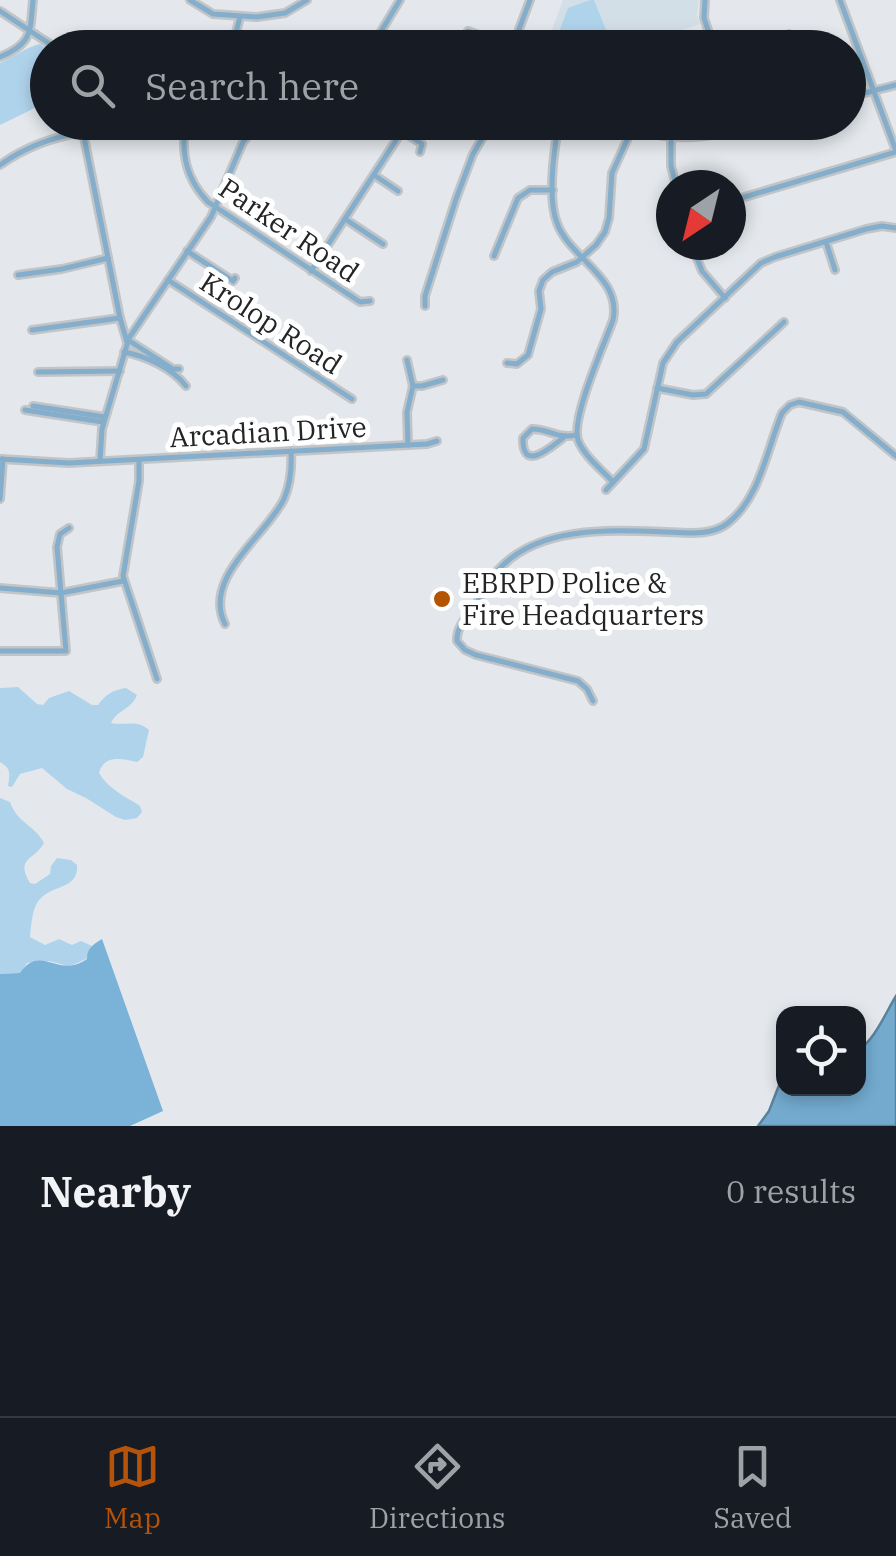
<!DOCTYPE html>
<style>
:root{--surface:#171b24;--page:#242831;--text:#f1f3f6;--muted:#9ea1a6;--line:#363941;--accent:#b45309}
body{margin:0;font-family:"IBM Plex Serif",serif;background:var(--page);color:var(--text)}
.controls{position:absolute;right:30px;bottom:30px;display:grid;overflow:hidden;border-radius:20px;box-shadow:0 5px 15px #0003}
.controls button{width:90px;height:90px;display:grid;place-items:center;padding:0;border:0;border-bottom:2px solid var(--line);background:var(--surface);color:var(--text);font:50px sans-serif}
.compass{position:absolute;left:656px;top:170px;width:90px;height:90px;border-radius:50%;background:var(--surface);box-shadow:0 5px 15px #0003;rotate:215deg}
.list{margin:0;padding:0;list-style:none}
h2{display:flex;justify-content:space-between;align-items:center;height:130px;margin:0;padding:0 40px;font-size:42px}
h2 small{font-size:32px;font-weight:400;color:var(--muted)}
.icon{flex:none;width:55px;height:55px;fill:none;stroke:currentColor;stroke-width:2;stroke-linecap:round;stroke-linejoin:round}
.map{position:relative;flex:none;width:896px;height:1126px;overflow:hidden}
.search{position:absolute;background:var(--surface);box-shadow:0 5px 15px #0003;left:30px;right:30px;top:30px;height:110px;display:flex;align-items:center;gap:25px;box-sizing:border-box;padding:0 35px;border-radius:55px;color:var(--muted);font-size:38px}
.sheet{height:290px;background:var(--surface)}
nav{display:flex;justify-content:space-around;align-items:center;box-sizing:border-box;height:140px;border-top:2px solid var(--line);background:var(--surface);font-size:28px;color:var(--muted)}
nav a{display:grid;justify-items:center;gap:5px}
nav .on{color:var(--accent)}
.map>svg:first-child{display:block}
.built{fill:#d3dfe7}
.green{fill:#b0d3ec}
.forest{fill:#7bb2d7}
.water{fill:#73aace;stroke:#5b829b;stroke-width:2.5}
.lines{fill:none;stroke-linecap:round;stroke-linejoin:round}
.minor-casing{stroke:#c1c5c8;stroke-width:10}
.minor{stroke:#84aecb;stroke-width:5}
.poi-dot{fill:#b25400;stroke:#fff;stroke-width:4}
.labels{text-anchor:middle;stroke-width:10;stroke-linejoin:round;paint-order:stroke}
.street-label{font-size:28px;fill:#222425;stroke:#fff}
.poi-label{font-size:28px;fill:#222425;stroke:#fff;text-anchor:start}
</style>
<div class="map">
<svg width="896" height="1126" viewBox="0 0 896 1126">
<rect width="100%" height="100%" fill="#e4e8ec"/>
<path class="built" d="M563,0H699L697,14L700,24L633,47L545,48Z"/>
<g class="green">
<path d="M590,0H594L611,42L595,47H566L559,32L568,8Z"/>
<path d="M40,44L47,49V102L0,125V63C14,57 26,47 40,44Z"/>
<path d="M18,687L37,704L43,705L49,698L69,691L92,705H98C106,694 113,690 126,688L137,695C131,710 118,709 111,723C125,726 137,719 149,730L143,757L137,762C123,759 104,754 99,773C108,789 125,796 140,806L142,812L137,818L125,820L116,817L86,798L67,789L42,768L20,774L12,787L8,786C10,774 11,768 0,762V688Z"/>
<path d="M0,798L10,802C17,823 35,825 44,843C34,861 15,857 30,883L35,884L50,874L51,866L57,858L71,860L77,865C79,891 50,883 37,903C32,912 31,926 30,937L45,945L59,939L72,945L81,941L92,946L87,958C63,972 66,962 45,961C39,961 33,963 27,963L21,973L0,974Z"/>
</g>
<path class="forest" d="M102,939L163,1111L130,1126H0V974L20,973C39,945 55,974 80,963C92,957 84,960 89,950C92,945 97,942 102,939Z"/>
<path class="water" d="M896,996V1126H758L769,1111L783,1075L784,1088H858L859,1049C874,1041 886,1012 896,996Z"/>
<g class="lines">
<defs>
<g id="minor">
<path d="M190,0L213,14L257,17L285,13L307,0"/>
<path d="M705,0L704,18L714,48L736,44L760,48"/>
<path d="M840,0L896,151"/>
<path d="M0,11L56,48"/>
<path d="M232,48L240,17"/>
<path d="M371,48L400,0"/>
<path d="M457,48L468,31L512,47"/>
<path d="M512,48L530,0"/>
<path d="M781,48L789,34"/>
<path d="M0,57C33,43 30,32 33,0"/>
<path d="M848,94L865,93L896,85"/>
<path d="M81,122L120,318L127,342"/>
<path d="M186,122C180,153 186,179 208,202L360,302L370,301"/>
<path d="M559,122C554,150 547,197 557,223C570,259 622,277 613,320C604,345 571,418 578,440C584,456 602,470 613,482"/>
<path d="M621,122C666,148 721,136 768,122"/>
<path d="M402,131L422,144L420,152"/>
<path d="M671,137V166L676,185"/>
<path d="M0,165C25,147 53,137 83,132"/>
<path d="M374,175L398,191"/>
<path d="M731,201L896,152"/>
<path d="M345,219L383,244"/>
<path d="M826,242L835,270"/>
<path d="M692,245L702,271L725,298"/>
<path d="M187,251L233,281L235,278"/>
<path d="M494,256L518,198L530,190H553"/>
<path d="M311,271L408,122"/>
<path d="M18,275L62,269L108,258"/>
<path d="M168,280L352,399"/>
<path d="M425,306V296L456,199L473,154L483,137L504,122"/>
<path d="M32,330L120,318"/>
<path d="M128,340L173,369H179"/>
<path d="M124,352C146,356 172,368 186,386"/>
<path d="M407,360L413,386"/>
<path d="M507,363L517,364L528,355L541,309L539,291L543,280L552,272L577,262L596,245L605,232L609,218L612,173L632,129"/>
<path d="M38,372L120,371"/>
<path d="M413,386H422L443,380"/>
<path d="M657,388L693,395L706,394L784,322"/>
<path d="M33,406L105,417"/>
<path d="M25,410L103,422"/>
<path d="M563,438C550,448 522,473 523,438L532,429C550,429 556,439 577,435"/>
<path d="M408,445L407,412L413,386"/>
<path d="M0,459L69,463L427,444L437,441"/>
<path d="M139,460V481L123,576L157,679"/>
<path d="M100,461L102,429L129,338L211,217L243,142L260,122"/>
<path d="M606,490L644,449L663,363L677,342L761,263L775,257L866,229L882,226L896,228"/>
<path d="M0,499L3,459"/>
<path d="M0,588L61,593L123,581"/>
<path d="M225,624C202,577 266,536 284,499C291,483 292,468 291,451"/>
<path d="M0,651H66L57,547L60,534L69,528"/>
<path d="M593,701L587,689L578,681L476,655L465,650L457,641C456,625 470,614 478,601C484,590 490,578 499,569C540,525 613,530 668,532C687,533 712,536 728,523C760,498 767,449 782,413L790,405L799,402L843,412L896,456"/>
</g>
</defs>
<use href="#minor" class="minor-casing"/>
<use href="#minor" class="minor"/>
</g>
<circle class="poi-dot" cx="442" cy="599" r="10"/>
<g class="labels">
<g class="street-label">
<text transform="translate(289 230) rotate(34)" y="10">Parker Road</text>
<text transform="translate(271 323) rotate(33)" y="10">Krolop Road</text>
<text transform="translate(268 432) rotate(-3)" y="10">Arcadian Drive</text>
</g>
<g class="poi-label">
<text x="462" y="593">EBRPD Police &amp;<tspan x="462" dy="32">Fire Headquarters</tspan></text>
</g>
</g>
</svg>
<div class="controls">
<button><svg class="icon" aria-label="locate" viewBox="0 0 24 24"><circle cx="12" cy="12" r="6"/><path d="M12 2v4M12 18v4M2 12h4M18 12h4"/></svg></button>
</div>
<svg class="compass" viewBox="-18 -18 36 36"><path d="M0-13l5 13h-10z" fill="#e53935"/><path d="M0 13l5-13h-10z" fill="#9ea1a6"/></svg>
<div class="search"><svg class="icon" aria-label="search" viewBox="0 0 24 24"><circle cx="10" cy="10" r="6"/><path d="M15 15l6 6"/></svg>Search here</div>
</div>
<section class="sheet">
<h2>Nearby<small>0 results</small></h2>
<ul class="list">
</ul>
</section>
<nav>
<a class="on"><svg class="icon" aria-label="map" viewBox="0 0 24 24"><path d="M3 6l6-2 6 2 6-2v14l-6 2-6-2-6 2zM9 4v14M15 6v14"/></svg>Map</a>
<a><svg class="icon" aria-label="directions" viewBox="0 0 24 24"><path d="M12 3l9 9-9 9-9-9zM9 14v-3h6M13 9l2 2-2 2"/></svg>Directions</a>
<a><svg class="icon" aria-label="saved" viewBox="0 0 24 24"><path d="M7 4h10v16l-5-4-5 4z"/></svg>Saved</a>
</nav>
